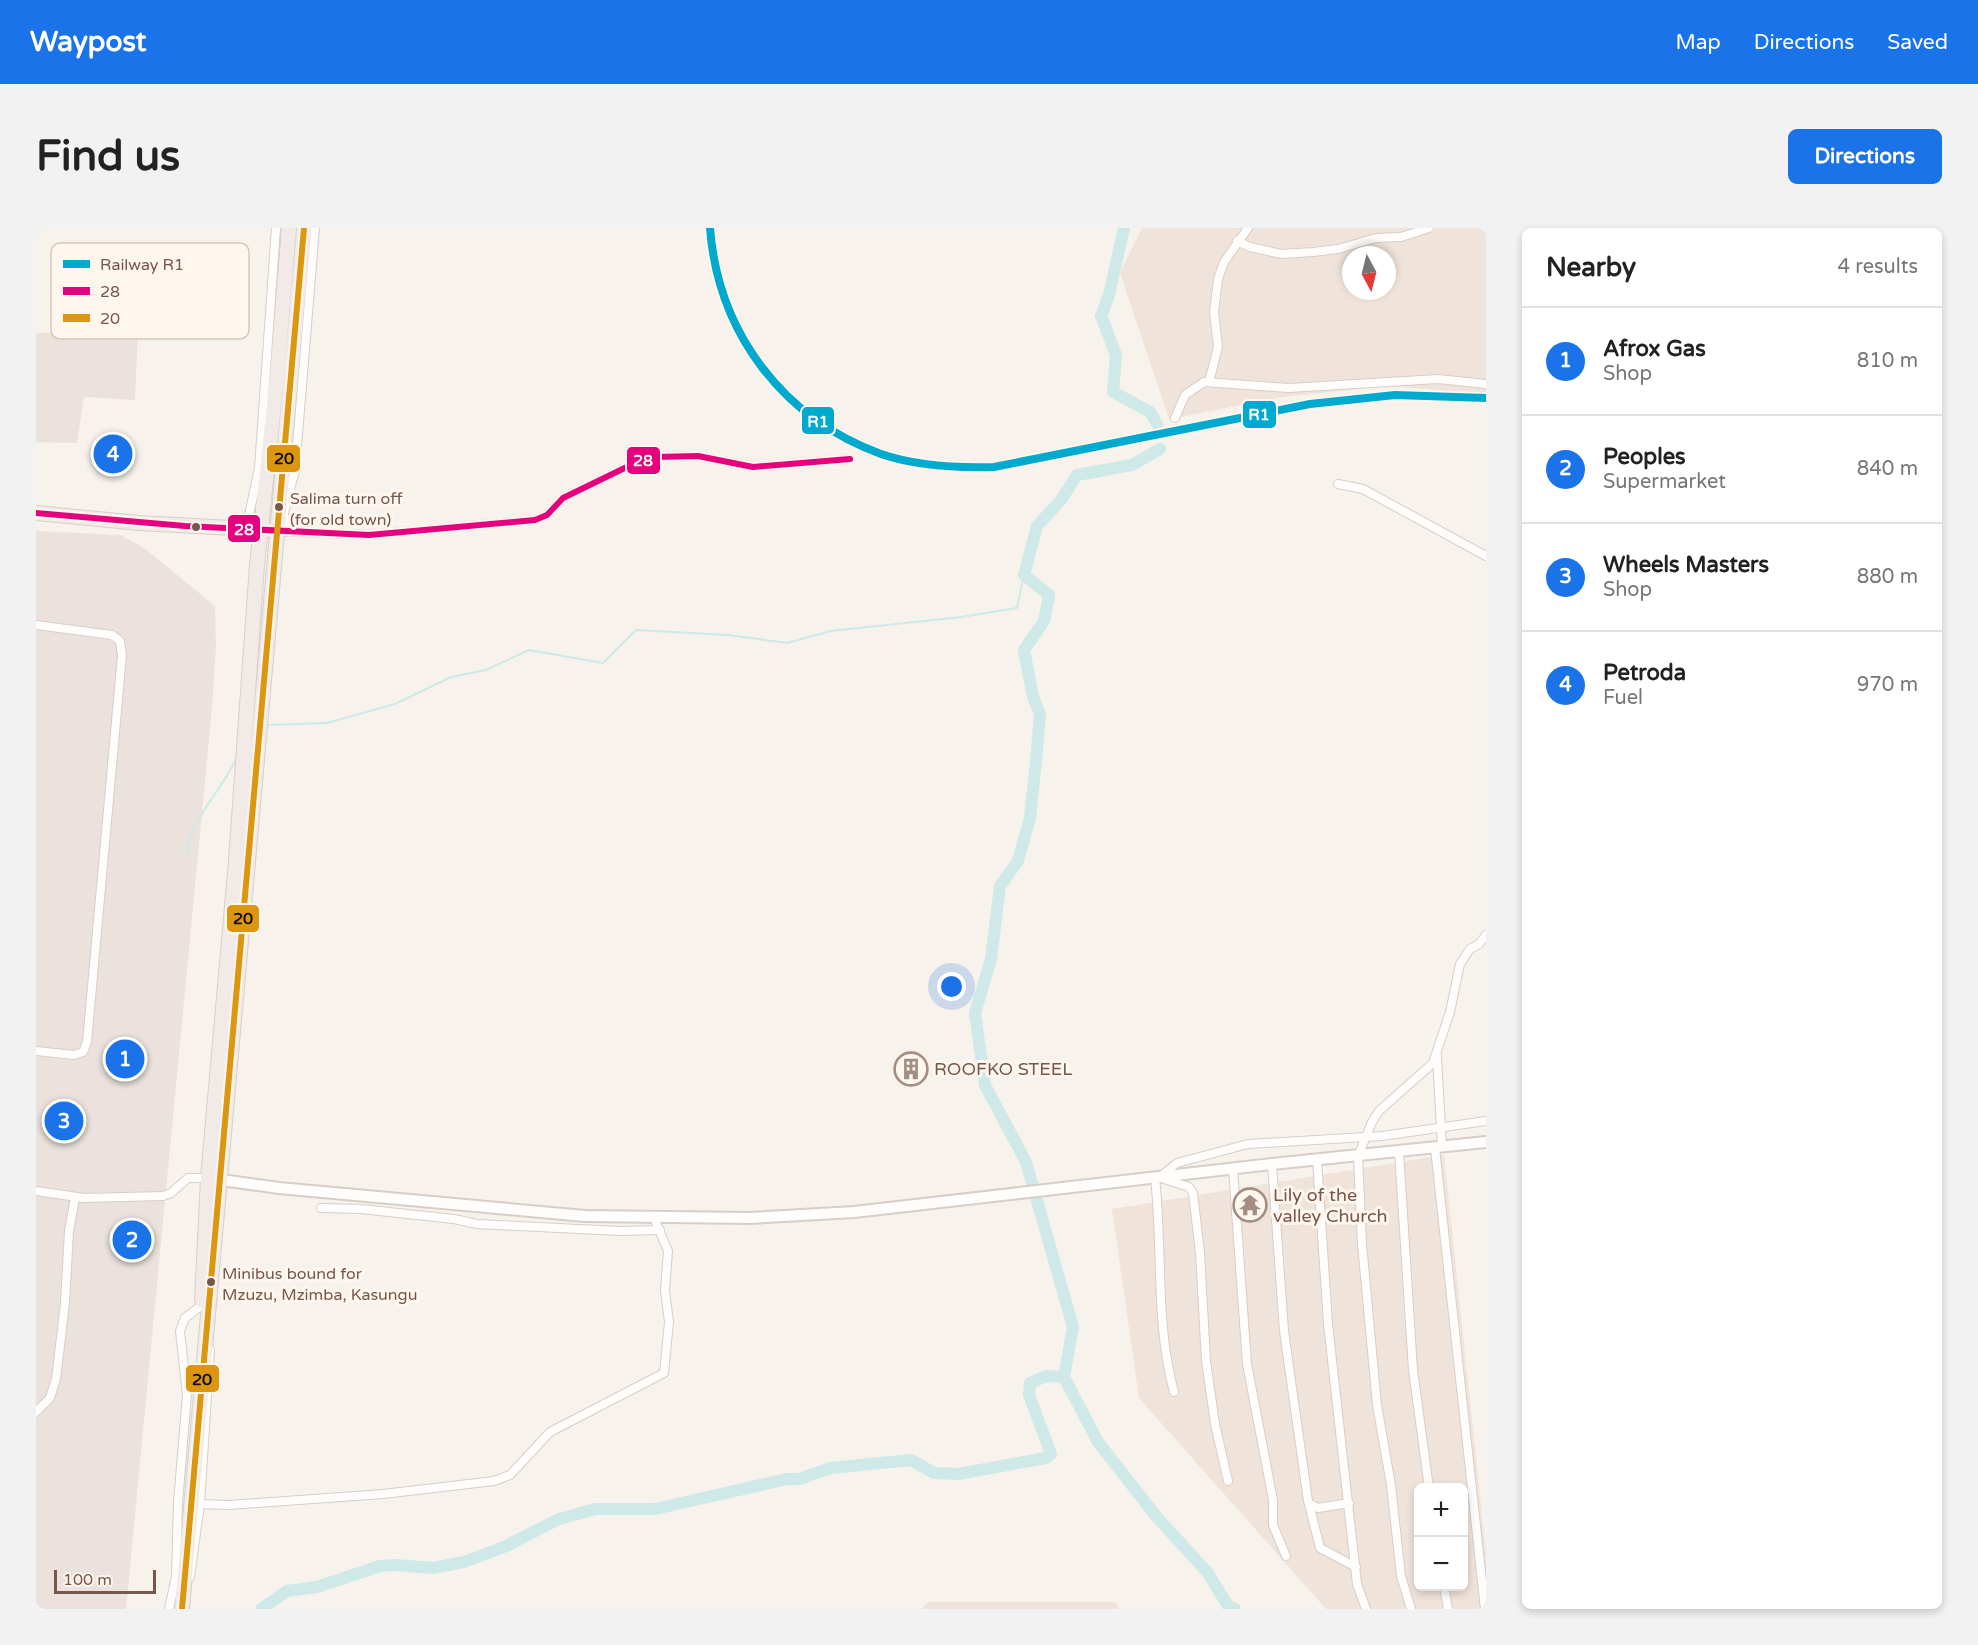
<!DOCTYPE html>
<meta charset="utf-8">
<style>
:root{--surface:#fff;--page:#f2f2f2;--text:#222;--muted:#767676;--line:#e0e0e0;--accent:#1a73e8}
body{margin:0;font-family:"Varela Round",sans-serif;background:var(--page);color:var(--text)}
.controls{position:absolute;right:18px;bottom:18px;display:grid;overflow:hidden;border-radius:9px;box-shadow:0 3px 9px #0003}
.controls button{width:54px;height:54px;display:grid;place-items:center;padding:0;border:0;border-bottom:2px solid var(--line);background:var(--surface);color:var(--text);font:30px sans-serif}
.compass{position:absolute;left:1306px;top:18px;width:54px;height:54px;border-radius:50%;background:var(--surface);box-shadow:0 3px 9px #0003;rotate:173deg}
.scale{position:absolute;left:18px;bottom:15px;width:102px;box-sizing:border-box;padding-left:6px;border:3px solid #77564b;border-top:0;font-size:16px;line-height:21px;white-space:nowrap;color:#77564b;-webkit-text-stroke:4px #fff7ee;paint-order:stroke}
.you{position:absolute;left:916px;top:759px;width:21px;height:21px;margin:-15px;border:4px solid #fff;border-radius:50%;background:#1a73e8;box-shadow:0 0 0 9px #1a73e833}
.badge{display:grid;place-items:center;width:39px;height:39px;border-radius:50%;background:var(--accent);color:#fff;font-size:20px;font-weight:700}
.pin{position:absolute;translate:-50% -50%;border:3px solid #fff;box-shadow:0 2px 6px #0006}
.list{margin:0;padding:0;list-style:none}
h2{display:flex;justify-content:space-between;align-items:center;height:78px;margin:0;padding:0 24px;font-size:26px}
h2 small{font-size:20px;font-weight:400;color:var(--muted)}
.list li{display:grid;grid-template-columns:39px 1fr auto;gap:18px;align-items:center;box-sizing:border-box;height:108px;padding:0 24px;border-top:2px solid var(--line)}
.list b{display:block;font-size:22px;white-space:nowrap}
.list p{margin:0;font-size:20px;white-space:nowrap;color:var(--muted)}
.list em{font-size:20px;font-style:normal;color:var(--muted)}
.map{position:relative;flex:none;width:1450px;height:1381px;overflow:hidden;border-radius:9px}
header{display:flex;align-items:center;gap:36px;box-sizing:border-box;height:84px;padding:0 30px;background:var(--accent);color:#fff}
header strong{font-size:28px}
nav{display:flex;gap:33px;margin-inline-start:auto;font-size:21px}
.intro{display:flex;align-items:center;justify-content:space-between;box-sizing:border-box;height:144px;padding:0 36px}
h1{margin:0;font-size:42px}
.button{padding:15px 27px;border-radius:9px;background:var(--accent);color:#fff;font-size:21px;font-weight:700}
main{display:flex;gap:36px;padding:0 36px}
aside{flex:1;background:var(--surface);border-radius:9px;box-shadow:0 3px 9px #0003}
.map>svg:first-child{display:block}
.residential{fill:#f0e4da;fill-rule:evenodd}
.industrial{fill:#ebe2dd}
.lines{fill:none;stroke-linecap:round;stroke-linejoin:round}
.stream{stroke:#cee9e8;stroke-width:2}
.river{stroke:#cee9e8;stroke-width:12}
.minor-casing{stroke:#d6cec9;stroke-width:10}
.secondary-casing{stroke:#d7cec8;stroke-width:14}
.trunk-casing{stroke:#d9cfca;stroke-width:16}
.minor{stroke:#fefdfc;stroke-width:8}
.secondary{stroke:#fefdfc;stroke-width:10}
.trunk{stroke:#f2eae6;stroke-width:14}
.bus-1-casing{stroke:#fff7ee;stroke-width:10}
.bus-2-casing{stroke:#fff7ee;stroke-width:10}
.bus-1{stroke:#e5007d;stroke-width:6}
.bus-2{stroke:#dd960f;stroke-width:6}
.rail-1-casing{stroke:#fff7ee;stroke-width:12}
.rail-1{stroke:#00a9ce;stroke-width:8}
.bus-dot{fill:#77564b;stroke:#fff7ee;stroke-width:2}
.labels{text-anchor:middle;stroke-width:6;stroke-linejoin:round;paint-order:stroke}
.bus-label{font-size:16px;fill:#77564b;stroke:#fff7ee;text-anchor:start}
.poi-label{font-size:18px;fill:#77564b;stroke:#fff7ee;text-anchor:start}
.key{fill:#fff7ee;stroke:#d6c7bd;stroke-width:1.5}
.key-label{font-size:16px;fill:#77564b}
.line-badge{stroke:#fff7ee;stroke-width:2}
.badge-label{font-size:16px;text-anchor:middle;font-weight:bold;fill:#fff}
.pale-badge-label{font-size:16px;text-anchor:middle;font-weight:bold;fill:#111}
</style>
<header>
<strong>Waypost</strong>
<nav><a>Map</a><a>Directions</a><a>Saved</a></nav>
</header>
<div class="intro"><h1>Find us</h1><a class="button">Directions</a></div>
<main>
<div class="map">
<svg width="1450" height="1381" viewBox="0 0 1450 1381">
<rect width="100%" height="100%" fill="#f7f2ec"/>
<g class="residential">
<path d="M1106,0H1450V166L1353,158L1247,169L1133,191L1084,45ZM1315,27H1351V63H1315Z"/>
<path d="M1408,927L1450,1324V1381H1290L1103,1170L1076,981ZM1382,1260H1428V1358H1382Z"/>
<path d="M892,1374H1080L1083,1381H885Z"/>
</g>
<g class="industrial">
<path d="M102,102L99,172L48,169L41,215L0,214V105Z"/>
<path d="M0,303L84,307L108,320L179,378L180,418L176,480L90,1381H0Z"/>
</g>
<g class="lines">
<g class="stream">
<path d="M231,497L291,495L359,476L415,449L450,442L493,422L567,435L600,402L692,407L751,415L795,403L925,389L981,380L988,347"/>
<path d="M151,627C154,589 188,561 202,527"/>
</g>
<g class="river">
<path d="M1088,0L1073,67L1065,88L1080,127L1077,164L1114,184L1121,196"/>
<path d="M1124,221L1096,237L1041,247L1025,272L1001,298L988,347L1013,367L1008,393L988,422L997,469L1004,486L1000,534L994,590L982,633L964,658L955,731L939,785L949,857L990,934L1037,1099L1028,1149L1062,1214L1120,1288L1172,1345L1192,1378L1199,1381"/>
<path d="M225,1381L251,1363L281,1359L344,1338L360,1337L397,1340L428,1334L468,1319L523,1291L559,1281H619L751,1251H763L795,1240L875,1232L898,1245L922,1246L1010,1230L1015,1226L993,1167L994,1155L1010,1148L1028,1149"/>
</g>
<defs>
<g id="minor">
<path d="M1201,13L1214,19L1245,26L1277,24L1302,21L1340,10L1365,9L1393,0"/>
<path d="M1173,154L1182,119L1178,84L1182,51L1188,34L1212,0"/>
<path d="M1139,190L1149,167L1168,154L1253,160L1402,151L1450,156"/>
<path d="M1302,256L1327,261L1450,328"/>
<path d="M210,301L223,240L240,0"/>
<path d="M240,303L333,307L499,292L511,287L527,270L599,235L619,229L662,228L717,239L814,231"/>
<path d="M249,304L248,285L259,242L279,0"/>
<path d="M0,397L76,407L84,413L86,427L51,814L47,824L38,827L0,823"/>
<path d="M1401,828L1406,919"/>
<path d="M1399,920L1449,1381"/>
<path d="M1363,924L1377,1142L1393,1260"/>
<path d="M1281,932L1292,1096L1321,1356L1330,1381"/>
<path d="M1236,936L1248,1103L1272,1273L1273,1276L1282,1280L1313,1275"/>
<path d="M1197,941L1211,1136L1237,1272V1297L1250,1328"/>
<path d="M1125,948L1141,935L1212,916L1346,908L1450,893"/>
<path d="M1119,950C1127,1019 1119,1096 1138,1164"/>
<path d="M1125,950L1153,959L1157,965L1164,1025L1170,1133L1179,1196L1192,1253"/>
<path d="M0,963L48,970L127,968L135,965L152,950H172"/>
<path d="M285,980L325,981L418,991L441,996L583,1003L624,1002"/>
<path d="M0,1184L14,1170L20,1151L29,1075L33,1003L39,970"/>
<path d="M164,1276L193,1277L347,1266L458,1253L474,1247L514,1204L628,1145L633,1094L629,1062L632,1023L618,990"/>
<path d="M1273,1276L1284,1320L1320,1339"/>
<path d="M154,1349L164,1276L174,1122"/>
<path d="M1408,1358L1412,1381"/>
<path d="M133,1381L140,1348L142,1274L151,1167L144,1103L149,1090L166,1077"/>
<path d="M1375,1381L1365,1348L1355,1257L1341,1177L1326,1016L1322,928L1336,894L1343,883L1397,835L1414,784L1424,736L1434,721L1443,716L1450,707"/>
</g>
<path id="secondary" d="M178,951L243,960L549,988L714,990L818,984L1236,936L1450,914"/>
<g id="trunk">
<path d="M0,285L103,295L232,302"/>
<path d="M166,1072L172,950L200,633L221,337L241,149L253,0"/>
<path d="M146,1381L268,0"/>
</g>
</defs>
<use href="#minor" class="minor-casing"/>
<use href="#secondary" class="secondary-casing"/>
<use href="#trunk" class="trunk-casing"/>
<use href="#minor" class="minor"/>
<use href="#secondary" class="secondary"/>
<use href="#trunk" class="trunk"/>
<defs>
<path id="bus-1" d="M0,285L149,298L333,307L499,292L511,287L527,270L599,235L619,229L662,228L717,239L814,231"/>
<path id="bus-2" d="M146,1381L268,0"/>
</defs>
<use href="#bus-1" class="bus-1-casing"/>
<use href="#bus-2" class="bus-2-casing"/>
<use href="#bus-1" class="bus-1"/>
<use href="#bus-2" class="bus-2"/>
<defs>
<path id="rail-1" d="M674,0C682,104 746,190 845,226C880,238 922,240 958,239L1274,176L1359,167L1450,170"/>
</defs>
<use href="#rail-1" class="rail-1-casing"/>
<use href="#rail-1" class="rail-1"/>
</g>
<defs>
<symbol id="building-ring" viewBox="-11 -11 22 22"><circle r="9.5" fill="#fff7ee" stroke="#a48d83" stroke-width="1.5"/><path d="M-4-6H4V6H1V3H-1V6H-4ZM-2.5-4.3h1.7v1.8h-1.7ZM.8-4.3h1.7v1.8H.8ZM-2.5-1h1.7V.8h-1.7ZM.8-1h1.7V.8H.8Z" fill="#a48d83"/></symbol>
<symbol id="temple-ring" viewBox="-11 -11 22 22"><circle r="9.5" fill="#fff7ee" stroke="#a48d83" stroke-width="1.5"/><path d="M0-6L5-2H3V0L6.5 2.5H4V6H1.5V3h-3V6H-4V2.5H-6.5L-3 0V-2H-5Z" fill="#a48d83"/></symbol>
</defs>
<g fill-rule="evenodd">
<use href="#building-ring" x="856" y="822" width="38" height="38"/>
<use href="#temple-ring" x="1195" y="958" width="38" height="38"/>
</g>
<g class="bus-dot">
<circle cx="243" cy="279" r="5"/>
<circle cx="160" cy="299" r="5"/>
<circle cx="175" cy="1054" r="5"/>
</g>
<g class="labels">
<g class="bus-label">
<text x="254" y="276">Salima turn off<tspan x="254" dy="21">(for old town)</tspan></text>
<text x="186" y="1051">Minibus bound for<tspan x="186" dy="21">Mzuzu, Mzimba, Kasungu</tspan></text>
</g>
<g class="poi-label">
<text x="898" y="847">ROOFKO STEEL</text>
<text x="1237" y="973">Lily of the<tspan x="1237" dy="21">valley Church</tspan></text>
</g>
</g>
<rect x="15" y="15" width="198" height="96" rx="9" class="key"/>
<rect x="27" y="32" width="27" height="8" fill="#00a9ce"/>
<rect x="27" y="59" width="27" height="8" fill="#e5007d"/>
<rect x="27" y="86" width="27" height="8" fill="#dd960f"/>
<g class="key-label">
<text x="64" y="42">Railway R1</text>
<text x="64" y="69">28</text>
<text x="64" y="96">20</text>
</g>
<g class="line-badge">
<rect x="1206" y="172" width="35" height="29" rx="6" fill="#00a9ce"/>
<rect x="765" y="178" width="34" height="29" rx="6" fill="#00a9ce"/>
<rect x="230" y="216" width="35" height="29" rx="6" fill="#dd960f"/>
<rect x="590" y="218" width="35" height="29" rx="6" fill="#e5007d"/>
<rect x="191" y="286" width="34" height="29" rx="6" fill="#e5007d"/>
<rect x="190" y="676" width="34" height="29" rx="6" fill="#dd960f"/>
<rect x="149" y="1136" width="35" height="29" rx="6" fill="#dd960f"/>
</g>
<g class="badge-label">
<text x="1223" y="192">R1</text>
<text x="782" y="199">R1</text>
<text x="607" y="238">28</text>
<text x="208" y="307">28</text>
</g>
<g class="pale-badge-label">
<text x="248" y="236">20</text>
<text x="207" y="696">20</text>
<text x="166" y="1157">20</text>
</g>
</svg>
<div class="controls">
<button>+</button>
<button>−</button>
</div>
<svg class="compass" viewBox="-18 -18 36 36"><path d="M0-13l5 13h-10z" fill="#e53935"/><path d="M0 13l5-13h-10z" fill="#767676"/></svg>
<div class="scale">100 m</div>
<div class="you"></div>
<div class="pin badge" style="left:89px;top:831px">1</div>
<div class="pin badge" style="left:96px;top:1012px">2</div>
<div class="pin badge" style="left:28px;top:893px">3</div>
<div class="pin badge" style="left:77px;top:226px">4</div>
</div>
<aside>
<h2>Nearby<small>4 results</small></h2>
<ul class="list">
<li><span class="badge">1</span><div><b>Afrox Gas</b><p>Shop</p></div><em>810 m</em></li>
<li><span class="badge">2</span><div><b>Peoples</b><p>Supermarket</p></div><em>840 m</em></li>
<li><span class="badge">3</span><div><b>Wheels Masters</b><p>Shop</p></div><em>880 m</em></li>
<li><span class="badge">4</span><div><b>Petroda</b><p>Fuel</p></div><em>970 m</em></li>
</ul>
</aside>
</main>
